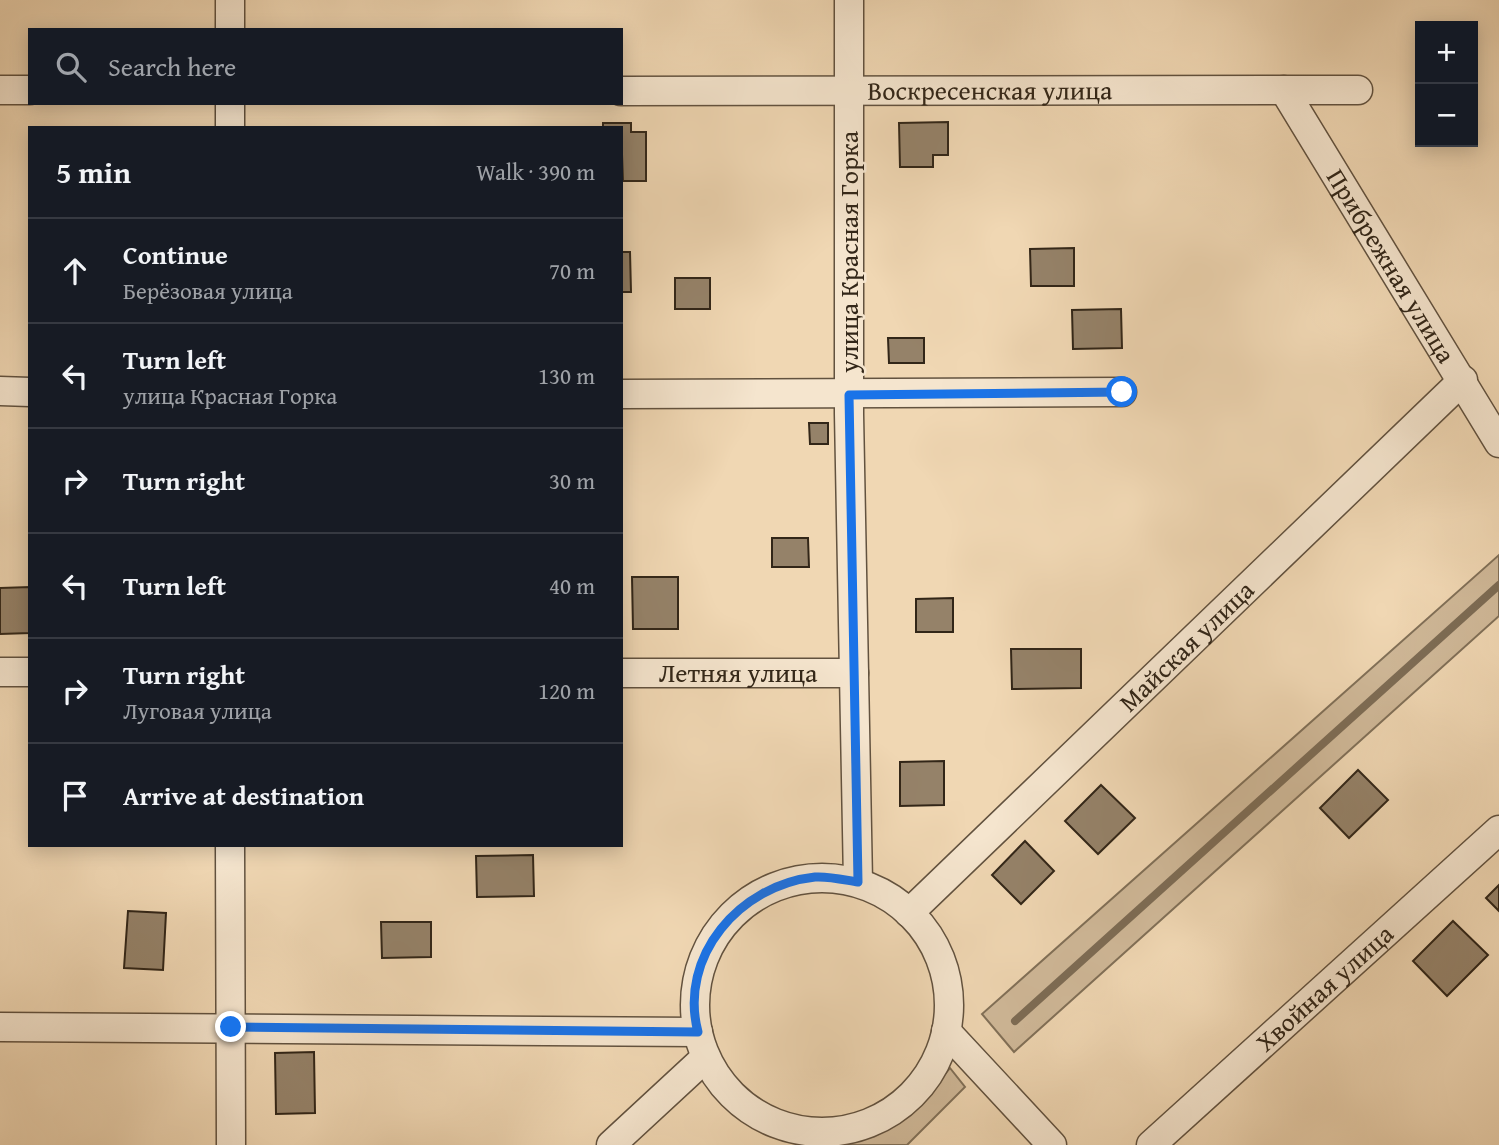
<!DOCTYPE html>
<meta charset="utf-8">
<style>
:root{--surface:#171b24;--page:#20242c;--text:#f1f3f6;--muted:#9ea1a6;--line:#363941}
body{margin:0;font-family:"Gentium Book Plus",serif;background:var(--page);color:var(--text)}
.controls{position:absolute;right:21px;top:21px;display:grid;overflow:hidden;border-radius:0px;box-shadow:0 4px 18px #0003}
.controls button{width:63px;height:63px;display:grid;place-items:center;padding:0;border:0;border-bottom:2px solid var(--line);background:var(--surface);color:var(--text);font:35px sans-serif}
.stop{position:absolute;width:21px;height:21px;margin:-16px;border:5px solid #1a73e8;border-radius:50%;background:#fff}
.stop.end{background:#1a73e8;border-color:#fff;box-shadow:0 2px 7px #0008}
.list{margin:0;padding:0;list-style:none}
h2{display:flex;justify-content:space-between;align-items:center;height:91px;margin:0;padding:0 28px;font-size:30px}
h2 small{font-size:23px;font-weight:400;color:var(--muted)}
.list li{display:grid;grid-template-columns:46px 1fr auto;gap:21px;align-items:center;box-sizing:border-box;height:105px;padding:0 28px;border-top:2px solid var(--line)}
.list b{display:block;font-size:26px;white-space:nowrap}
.list p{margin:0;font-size:23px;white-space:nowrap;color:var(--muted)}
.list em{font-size:23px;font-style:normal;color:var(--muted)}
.icon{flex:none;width:38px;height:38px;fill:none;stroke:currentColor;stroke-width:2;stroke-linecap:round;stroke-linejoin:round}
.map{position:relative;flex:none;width:1499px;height:1145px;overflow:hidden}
.search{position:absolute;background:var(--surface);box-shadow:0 4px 18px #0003;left:28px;top:28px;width:595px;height:77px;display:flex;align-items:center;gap:18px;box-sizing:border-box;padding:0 24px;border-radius:0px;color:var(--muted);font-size:26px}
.panel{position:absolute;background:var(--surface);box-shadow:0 4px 18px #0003;left:28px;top:126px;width:595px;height:721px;border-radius:0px}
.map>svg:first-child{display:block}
.green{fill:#d0b999;stroke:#817058;stroke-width:2}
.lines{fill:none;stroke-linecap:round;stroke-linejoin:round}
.stream{stroke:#7d6c55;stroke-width:8}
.building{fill:#958269;stroke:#322618;stroke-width:2}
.minor-casing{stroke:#62523f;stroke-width:31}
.minor{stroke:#f5e5ce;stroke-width:28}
.route{stroke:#1a73e8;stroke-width:9}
.labels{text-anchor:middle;stroke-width:5;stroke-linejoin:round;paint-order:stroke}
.street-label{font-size:26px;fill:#322618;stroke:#f5e5ce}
</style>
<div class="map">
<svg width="1499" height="1145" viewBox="0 0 1499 1145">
<rect width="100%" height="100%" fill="#f0d7b3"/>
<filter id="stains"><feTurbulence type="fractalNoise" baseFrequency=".00286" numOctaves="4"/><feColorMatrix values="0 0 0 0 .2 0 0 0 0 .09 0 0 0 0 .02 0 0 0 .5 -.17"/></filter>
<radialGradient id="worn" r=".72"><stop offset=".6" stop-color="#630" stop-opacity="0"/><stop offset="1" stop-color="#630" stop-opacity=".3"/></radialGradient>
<g class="green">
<path d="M1499,555V616L1014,1052L982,1014Z"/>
<path d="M950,1068L965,1087L907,1145H840L885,1129L922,1100Z"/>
</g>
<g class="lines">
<path class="stream" d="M1015,1021L1499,585"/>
</g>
<g class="building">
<path d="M948,122V155H933V167H900L899,123Z"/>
<path d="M603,123H631V132H646V181H623L621,128H603Z"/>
<path d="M1074,248V286H1031L1030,249Z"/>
<path d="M621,252H630L631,292H621Z"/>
<rect x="675" y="278" width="35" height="31"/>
<path d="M1121,309L1122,348L1073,349L1072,310Z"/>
<path d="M888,338H924V363H889Z"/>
<path d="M809,423H828V444H810Z"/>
<path d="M772,538H808L809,567H772Z"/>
<path d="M632,577H678V629H633Z"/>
<path d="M30,587V633L0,634V588Z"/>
<path d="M953,598V632H916V599Z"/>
<path d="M1011,649H1081V688L1012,689Z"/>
<path d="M944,761V805L900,806V762Z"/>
<path d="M1358,770L1388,800L1349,838L1320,808Z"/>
<path d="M1101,785L1135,818L1098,854L1065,821Z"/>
<path d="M1025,841L1054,871L1021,904L992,875Z"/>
<path d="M533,855L534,896L477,897L476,856Z"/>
<path d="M1499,885V911L1486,898Z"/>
<path d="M128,911L166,913L163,970L124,968Z"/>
<path d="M1453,921L1488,955L1447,996L1413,961Z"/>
<path d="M381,922H431V957L382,958Z"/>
<path d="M314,1052L315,1113L276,1114L275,1053Z"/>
</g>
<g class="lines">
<defs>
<g id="minor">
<path d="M849,0V414L858,882"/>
<path d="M230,30V0"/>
<path d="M0,90H30"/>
<path id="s1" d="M1284,90L1499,443"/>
<path id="s2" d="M621,91L1358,90"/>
<path d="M230,128V103"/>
<path d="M0,391L30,392"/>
<path d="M621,394L1122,392"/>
<path d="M0,672H30"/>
<path id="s3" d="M621,673H854"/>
<path d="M230,845L231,1145"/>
<circle cx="822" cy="1005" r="127"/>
<path id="s4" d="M909,913L1463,380"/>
<path d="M0,1027L698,1032"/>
<path d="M946,1031L1052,1145"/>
<path d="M611,1145L705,1058"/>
<path id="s5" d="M1151,1145L1499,830"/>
</g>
</defs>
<use href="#minor" class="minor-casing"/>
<use href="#minor" class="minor"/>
</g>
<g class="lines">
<path class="route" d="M231,1027L698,1032C678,956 740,885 815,877C829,876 845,880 858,882L849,395L1122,392"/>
</g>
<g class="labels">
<g class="street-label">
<text dy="9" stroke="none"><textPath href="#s2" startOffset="369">Воскресенская улица</textPath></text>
<text transform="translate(849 252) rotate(-90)" y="9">улица Красная Горка</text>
<text dy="9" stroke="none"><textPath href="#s1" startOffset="206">Прибрежная улица</textPath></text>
<text dy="9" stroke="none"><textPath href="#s4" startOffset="385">Майская улица</textPath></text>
<text dy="9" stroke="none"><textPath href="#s3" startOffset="117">Летняя улица</textPath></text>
<text dy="9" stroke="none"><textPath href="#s5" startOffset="234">Хвойная улица</textPath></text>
</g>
</g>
<rect width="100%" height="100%" filter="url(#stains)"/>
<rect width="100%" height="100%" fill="url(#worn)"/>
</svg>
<div class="controls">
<button>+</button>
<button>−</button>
</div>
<div class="stop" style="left:1122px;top:392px"></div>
<div class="stop end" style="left:231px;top:1027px"></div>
<div class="search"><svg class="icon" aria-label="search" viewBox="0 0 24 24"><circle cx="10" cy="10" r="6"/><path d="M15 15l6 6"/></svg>Search here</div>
<section class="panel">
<h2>5 min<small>Walk · 390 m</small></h2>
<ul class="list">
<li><svg class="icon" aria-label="ahead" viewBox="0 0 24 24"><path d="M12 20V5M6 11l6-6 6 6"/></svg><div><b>Continue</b><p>Берёзовая улица</p></div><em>70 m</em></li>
<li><svg class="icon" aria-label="left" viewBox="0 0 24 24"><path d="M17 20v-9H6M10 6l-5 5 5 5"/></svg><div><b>Turn left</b><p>улица Красная Горка</p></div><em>130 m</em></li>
<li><svg class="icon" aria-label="right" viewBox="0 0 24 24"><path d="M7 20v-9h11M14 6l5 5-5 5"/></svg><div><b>Turn right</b></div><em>30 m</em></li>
<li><svg class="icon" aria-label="left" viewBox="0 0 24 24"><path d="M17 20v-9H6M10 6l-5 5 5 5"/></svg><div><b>Turn left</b></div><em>40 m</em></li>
<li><svg class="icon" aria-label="right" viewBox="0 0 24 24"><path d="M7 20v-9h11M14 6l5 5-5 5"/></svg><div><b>Turn right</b><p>Луговая улица</p></div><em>120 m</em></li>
<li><svg class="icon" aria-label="arrive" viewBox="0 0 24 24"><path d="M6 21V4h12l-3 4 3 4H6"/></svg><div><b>Arrive at destination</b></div></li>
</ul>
</section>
</div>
